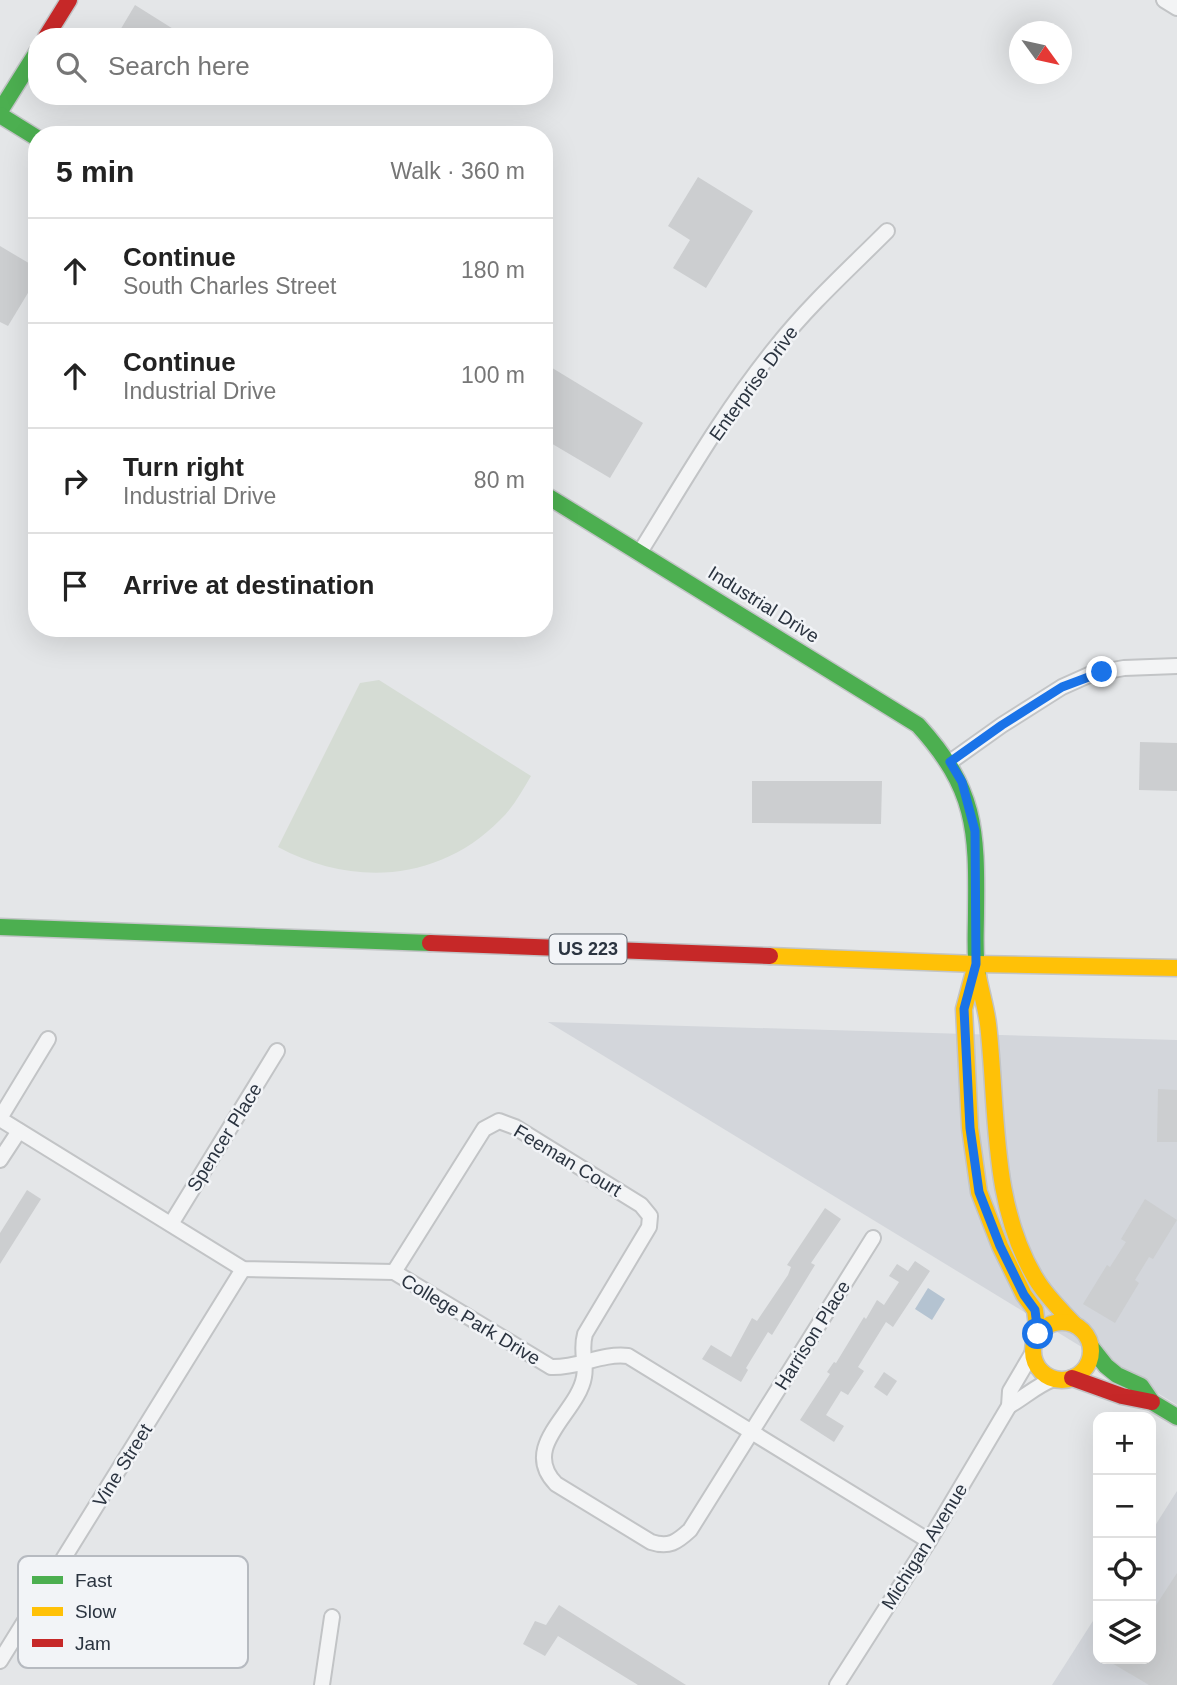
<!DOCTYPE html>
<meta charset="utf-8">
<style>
:root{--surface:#fff;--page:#f6f6f6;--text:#222;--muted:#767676;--line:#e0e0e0}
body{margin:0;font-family:Arial,sans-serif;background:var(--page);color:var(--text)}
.controls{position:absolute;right:21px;bottom:21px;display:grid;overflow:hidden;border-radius:14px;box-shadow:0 7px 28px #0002}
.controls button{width:63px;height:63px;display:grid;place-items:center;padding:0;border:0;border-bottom:2px solid var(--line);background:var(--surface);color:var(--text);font:35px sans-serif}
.compass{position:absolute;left:1009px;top:21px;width:63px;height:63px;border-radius:50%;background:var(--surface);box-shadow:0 7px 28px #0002;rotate:123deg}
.stop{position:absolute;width:21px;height:21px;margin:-16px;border:5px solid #1a73e8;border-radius:50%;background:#fff}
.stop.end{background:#1a73e8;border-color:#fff;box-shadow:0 2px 7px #0008}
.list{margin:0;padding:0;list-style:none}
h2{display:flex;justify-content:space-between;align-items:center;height:91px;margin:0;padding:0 28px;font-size:30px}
h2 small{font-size:23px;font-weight:400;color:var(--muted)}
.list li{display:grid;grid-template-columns:46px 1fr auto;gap:21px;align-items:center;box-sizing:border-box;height:105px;padding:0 28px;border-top:2px solid var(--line)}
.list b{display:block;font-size:26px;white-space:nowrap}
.list p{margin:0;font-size:23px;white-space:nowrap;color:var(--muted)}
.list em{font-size:23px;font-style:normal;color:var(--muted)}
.icon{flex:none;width:38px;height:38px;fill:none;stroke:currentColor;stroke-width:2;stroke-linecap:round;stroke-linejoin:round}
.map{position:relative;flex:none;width:1177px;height:1685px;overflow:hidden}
.search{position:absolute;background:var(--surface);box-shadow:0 7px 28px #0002;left:28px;top:28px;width:525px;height:77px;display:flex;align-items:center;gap:18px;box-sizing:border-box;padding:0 24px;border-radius:28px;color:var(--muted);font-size:26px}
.panel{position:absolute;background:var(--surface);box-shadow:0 7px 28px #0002;left:28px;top:126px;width:525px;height:511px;border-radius:28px}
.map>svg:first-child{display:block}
.built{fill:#d3d6db}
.park{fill:#d5dcd4}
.water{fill:#b4c3d1}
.building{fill:#ccced0}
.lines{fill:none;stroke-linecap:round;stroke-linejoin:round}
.street-casing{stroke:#c2c4c6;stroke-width:18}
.fast-casing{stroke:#c2c4c6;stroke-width:19}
.slow-casing{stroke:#c2c4c6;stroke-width:19}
.jam-casing{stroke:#c2c4c6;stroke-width:19}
.street{stroke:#f3f4f5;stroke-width:14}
.fast{stroke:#4caf50;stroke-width:16}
.slow{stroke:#ffc107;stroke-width:16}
.jam{stroke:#c62828;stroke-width:16}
.route{stroke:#1a73e8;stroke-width:9}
.labels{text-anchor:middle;stroke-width:5;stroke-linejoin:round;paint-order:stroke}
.shield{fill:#f2f4f7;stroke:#676e77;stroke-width:2}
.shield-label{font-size:18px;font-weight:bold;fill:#2b3440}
.street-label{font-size:19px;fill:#2b3440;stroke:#f2f4f7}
.key{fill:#f2f4f7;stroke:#b6bac0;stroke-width:2}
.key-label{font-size:19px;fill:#2b3440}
</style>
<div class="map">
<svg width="1177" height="1685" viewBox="0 0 1177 1685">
<rect width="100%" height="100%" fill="#e4e6e8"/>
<g class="built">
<path d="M548,1022L1177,1040V1405Z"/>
<path d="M1177,1491V1685H1052L1098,1613V1659H1151V1532Z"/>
</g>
<path class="park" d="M379,680L531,776C522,791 513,808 500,820C439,882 352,887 278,847L360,683Z"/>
<path class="water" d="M928,1288L945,1299L932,1320L915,1309Z"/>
<g class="building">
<path d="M135,5L186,37H116Z"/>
<path d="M698,177L753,211L706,288L673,268L690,240L668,226Z"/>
<path d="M0,246L37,268V278L8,326L0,322Z"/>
<path d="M544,363L643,423L610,478L544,439Z"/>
<path d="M1140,742L1177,743V791L1139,790Z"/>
<path d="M752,781H882L881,824L752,823Z"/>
<path d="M1158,1089L1177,1090V1142H1157Z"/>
<path d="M27,1190L41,1199L0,1264V1233Z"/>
<path d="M1145,1199L1177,1220L1153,1259L1149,1257L1135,1280L1139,1283L1115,1323L1083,1304L1107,1265L1110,1267L1126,1242L1121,1239Z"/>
<path d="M825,1208L841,1219L811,1263L815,1265L772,1335L768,1332L746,1368L748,1370L741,1382L702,1359L711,1345L731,1357L752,1318L757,1321L788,1275L791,1267L787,1265Z"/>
<path d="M915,1261L930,1271L893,1327L886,1322L858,1367L864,1371L848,1395L841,1391L826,1415L844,1426L834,1442L800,1420L830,1374L827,1372L834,1362L836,1363L864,1317L866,1319L877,1300L884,1305L899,1282L889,1276L897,1264L908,1271Z"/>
<path d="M884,1372L897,1381L887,1396L874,1387Z"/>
<path d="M1177,1573V1685H1149L1105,1659H1151V1613Z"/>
<path d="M559,1605L686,1685H638L558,1636L545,1656L523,1644L535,1621L546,1625Z"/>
</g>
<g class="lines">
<defs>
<g id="street">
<path d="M1164,0L1177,8"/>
<path d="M640,552C683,483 724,411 776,347C809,305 849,269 887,231"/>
<path d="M950,762L1002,725L1062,687L1091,674L1124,668L1177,666"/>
<path d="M0,1118L48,1039"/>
<path d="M0,1119L243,1269L394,1272L551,1367C580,1368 600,1353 628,1356L929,1541"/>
<path d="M0,1160L19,1131"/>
<path d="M171,1224L277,1051"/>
<path d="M394,1272L484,1129L499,1121L515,1127L641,1205L650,1216L649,1227L585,1334C580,1352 587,1362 584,1377C578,1413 519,1446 556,1484L651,1542C669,1548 677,1542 690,1530L873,1238"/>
<path d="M1009,1406C1025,1397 1037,1385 1054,1379"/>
<path d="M0,1661L243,1269"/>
<path d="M322,1685L332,1617"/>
<path d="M837,1685L929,1541L1009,1406L1010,1391L1033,1352"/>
</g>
<g id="fast">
<path d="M0,111L37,52"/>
<path d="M0,115L37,138"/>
<path d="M544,494L918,725C976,789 977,829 976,912C976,934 974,955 978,976"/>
<path d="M0,927L430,943"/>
<path d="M1091,1347L1106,1366L1117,1375L1141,1386L1152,1402L1177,1417"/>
</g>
<g id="slow">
<path d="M770,956L976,964L1177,968"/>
<path d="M975,968L964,1009L970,1128L979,1192L1000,1246L1024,1295L1035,1310L1038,1334"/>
<path d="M978,976C981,992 986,1008 988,1024C998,1109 990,1203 1036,1279C1046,1296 1061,1310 1074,1324"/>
<circle cx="1062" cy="1351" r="29"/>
</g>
<g id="jam">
<path d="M46,37L69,0"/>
<path d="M430,943L770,956"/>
<path d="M1072,1378L1122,1396L1152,1402"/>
</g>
</defs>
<use href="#street" class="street-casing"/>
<use href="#fast" class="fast-casing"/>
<use href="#slow" class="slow-casing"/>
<use href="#jam" class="jam-casing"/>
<use href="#street" class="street"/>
<use href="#fast" class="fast"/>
<use href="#slow" class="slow"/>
<use href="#jam" class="jam"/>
</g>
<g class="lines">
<path class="route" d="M1038,1334L1035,1310L1024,1295L1000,1246L979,1192L970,1128L964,1009L976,964L975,831L962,782L950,762L1002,725L1062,687L1102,672"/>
</g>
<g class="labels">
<rect class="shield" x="549.5" y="934.5" width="77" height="29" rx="5"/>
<g class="shield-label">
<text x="588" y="955">US 223</text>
</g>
<g class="street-label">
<text transform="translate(753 383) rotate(-54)" y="7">Enterprise Drive</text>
<text transform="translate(764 604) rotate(32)" y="7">Industrial Drive</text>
<text transform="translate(224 1137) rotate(-58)" y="7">Spencer Place</text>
<text transform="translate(568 1160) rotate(31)" y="7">Feeman Court</text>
<text transform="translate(471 1319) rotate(31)" y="7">College Park Drive</text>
<text transform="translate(812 1335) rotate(-58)" y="7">Harrison Place</text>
<text transform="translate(122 1465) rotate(-58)" y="7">Vine Street</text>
<text transform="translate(924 1546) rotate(-58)" y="7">Michigan Avenue</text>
</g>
</g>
<rect x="18" y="1556" width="230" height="112" rx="10" class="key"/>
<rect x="32" y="1576" width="31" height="8" fill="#4caf50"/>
<rect x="32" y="1607" width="31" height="9" fill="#ffc107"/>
<rect x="32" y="1639" width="31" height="8" fill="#c62828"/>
<g class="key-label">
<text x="75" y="1587">Fast</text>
<text x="75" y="1618">Slow</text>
<text x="75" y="1650">Jam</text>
</g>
</svg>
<div class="controls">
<button>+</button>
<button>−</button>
<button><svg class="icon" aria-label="locate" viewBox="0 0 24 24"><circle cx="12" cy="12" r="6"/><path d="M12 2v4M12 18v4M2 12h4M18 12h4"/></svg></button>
<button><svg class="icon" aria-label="layers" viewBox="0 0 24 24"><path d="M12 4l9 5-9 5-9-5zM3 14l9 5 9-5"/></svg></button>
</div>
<svg class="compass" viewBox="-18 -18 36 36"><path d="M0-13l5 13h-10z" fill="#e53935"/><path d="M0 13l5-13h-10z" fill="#767676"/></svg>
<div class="stop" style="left:1038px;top:1334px"></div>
<div class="stop end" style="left:1102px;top:672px"></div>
<div class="search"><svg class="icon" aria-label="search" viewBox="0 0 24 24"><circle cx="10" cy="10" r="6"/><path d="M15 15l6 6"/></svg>Search here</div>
<section class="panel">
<h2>5 min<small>Walk · 360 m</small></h2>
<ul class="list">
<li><svg class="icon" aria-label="ahead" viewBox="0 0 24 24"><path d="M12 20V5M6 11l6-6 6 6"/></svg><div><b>Continue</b><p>South Charles Street</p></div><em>180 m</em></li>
<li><svg class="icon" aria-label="ahead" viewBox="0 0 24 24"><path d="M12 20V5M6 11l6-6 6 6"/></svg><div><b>Continue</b><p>Industrial Drive</p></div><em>100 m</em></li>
<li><svg class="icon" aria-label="right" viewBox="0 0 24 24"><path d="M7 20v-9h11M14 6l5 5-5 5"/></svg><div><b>Turn right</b><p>Industrial Drive</p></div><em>80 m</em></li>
<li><svg class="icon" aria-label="arrive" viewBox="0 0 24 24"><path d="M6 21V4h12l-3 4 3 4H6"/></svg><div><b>Arrive at destination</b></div></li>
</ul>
</section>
</div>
